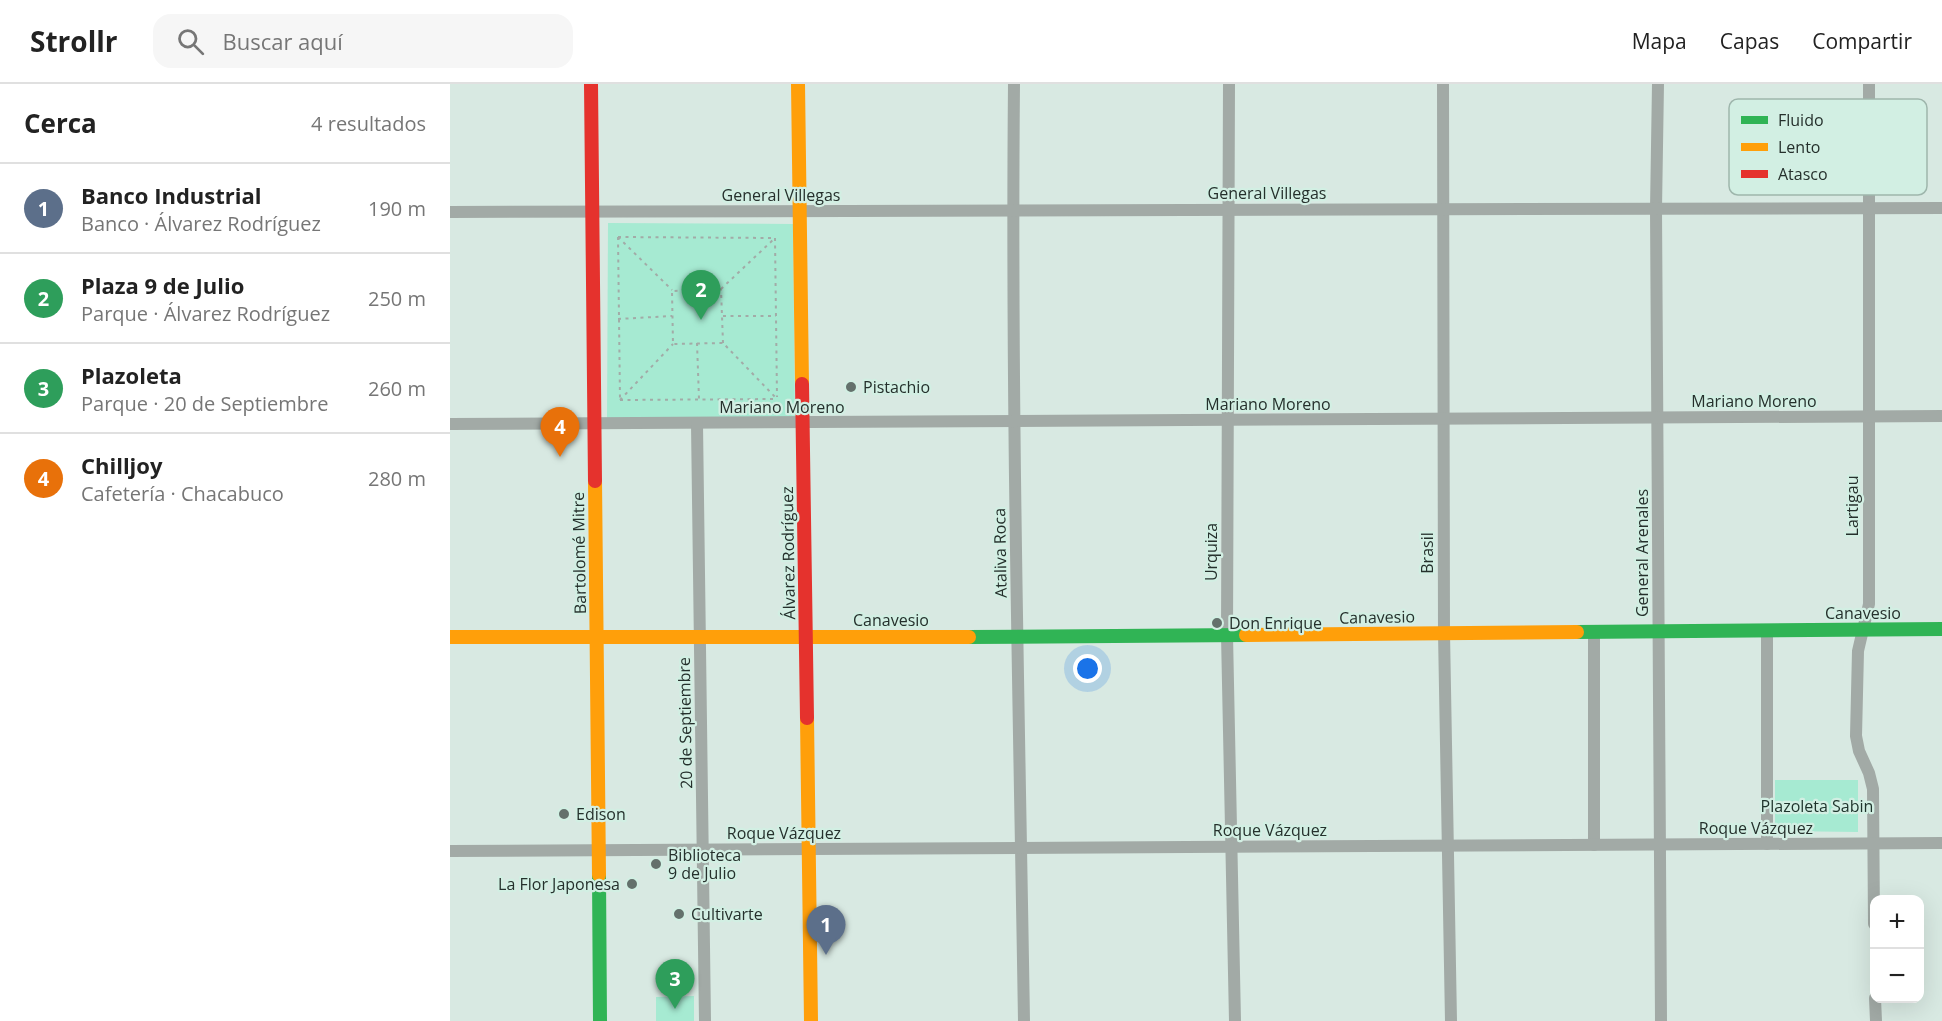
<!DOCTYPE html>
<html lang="es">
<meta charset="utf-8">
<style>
:root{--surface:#fff;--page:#f6f6f6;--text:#222;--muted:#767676;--line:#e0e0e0;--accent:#1a73e8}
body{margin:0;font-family:"Open Sans",sans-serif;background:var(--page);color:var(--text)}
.controls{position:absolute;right:18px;bottom:18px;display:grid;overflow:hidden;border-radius:12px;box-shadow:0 6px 24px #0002}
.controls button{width:54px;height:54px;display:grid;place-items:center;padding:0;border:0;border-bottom:2px solid var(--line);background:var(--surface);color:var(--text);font:30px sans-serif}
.you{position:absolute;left:638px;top:585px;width:21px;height:21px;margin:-15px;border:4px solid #fff;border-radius:50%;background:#1a73e8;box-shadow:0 0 0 9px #1a73e833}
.badge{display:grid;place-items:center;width:39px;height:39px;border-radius:50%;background:var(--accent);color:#fff;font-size:20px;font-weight:700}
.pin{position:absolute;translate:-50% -50px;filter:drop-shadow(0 2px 3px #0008)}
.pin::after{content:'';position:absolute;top:32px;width:21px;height:18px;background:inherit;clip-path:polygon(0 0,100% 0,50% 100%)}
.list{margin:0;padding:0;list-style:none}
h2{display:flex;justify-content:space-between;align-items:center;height:78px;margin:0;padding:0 24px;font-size:26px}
h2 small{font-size:20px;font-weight:400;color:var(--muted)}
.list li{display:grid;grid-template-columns:39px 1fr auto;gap:18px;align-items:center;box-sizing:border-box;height:90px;padding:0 24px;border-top:2px solid var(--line)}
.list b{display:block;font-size:22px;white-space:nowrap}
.list p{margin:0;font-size:20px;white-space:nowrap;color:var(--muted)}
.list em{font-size:20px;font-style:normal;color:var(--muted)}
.icon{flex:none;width:33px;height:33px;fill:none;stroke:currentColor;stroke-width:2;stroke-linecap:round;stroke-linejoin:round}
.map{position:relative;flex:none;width:1492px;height:937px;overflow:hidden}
header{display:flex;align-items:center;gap:36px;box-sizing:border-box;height:84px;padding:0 30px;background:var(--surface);border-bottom:2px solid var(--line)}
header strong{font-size:28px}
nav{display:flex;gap:33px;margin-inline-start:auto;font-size:21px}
.search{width:420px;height:54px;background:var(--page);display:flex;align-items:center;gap:15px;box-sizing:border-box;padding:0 21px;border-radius:18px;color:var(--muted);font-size:22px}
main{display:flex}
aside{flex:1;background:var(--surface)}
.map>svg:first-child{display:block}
.green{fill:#a6ead2}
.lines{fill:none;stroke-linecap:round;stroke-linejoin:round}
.path{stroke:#a2aba7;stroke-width:2;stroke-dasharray:3 4.5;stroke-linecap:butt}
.street{stroke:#a2aaa6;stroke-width:12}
.fast{stroke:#30b455;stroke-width:14}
.slow{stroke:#ff9f0a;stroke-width:14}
.jam{stroke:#e5322d;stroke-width:14}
.poi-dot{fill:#64716c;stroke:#d2efe3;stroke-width:2}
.labels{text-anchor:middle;stroke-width:4.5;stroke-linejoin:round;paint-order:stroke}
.street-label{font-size:16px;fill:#25302c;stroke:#d2efe3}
.poi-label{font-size:16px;fill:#25302c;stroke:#d2efe3;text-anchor:start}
.park-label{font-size:16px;fill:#1d332b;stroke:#d2efe3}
.key{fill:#d2efe3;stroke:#9eb6ac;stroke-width:1.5}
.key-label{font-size:16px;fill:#25302c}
</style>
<header>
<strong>Strollr</strong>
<div class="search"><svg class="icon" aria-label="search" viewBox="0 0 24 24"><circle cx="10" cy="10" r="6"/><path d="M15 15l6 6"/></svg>Buscar aquí</div>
<nav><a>Mapa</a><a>Capas</a><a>Compartir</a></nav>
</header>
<main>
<aside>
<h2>Cerca<small>4 resultados</small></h2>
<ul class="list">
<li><span class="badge" style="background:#5c6f8a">1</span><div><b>Banco Industrial</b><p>Banco · Álvarez Rodríguez</p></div><em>190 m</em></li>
<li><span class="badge" style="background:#2e9e5b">2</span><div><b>Plaza 9 de Julio</b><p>Parque · Álvarez Rodríguez</p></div><em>250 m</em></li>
<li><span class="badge" style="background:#2e9e5b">3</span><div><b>Plazoleta</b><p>Parque · 20 de Septiembre</p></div><em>260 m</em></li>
<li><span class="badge" style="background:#e8710a">4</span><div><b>Chilljoy</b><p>Cafetería · Chacabuco</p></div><em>280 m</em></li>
</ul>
</aside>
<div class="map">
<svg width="1492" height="937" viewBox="0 0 1492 937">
<rect width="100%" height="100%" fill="#d8e9e2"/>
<g class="green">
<path d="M158,139L343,140L345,333L157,334Z"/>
<path d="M1325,696H1408V748L1325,747Z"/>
<path d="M244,912V937H206V913Z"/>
</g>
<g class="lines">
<g class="path">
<path d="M168,153L170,316"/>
<path d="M168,153L324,154"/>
<path d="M168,153L222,206"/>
<path d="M325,154L327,313"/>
<path d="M271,205L325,154"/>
<path d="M273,232H326"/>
<path d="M168,235L222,232"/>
<path d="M247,259L249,315"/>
<path d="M273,259L271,205L222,207L223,260L273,259L327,315"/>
<path d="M170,316L327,315"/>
<path d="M170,316L223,260"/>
</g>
<g class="street">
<path d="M564,0C561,312 569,625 574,937"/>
<path d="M779,0L777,551L785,937"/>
<path d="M993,0L994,549L1001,937"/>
<path d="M1208,0L1206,125L1211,937"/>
<path d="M1419,0V520L1408,567L1406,652L1409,667L1419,689L1423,705L1424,840"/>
<path d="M0,128L1492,124"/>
<path d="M0,340L1492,332"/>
<path d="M247,340L255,937"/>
<path d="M1144,548V761"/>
<path d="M1317,760V546"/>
<path d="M0,767L1492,759"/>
<path d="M1425,914L1426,937"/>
</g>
<g class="fast">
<path d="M1127,548L1492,545"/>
<path d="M519,553L796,551"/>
<path d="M149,791L150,937"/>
</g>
<g class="slow">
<path d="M348,0L352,300"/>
<path d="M145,397L149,791"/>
<path d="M796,551L1127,548"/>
<path d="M0,553H519"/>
<path d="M357,634L361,937"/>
</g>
<g class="jam">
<path d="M141,0L145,397"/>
<path d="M352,300L357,634"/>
</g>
</g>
<g class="poi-dot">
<circle cx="401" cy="303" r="6"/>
<circle cx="767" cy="539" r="6"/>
<circle cx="114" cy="730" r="6"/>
<circle cx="206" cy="780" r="6"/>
<circle cx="182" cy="800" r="6"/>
<circle cx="229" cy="830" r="6"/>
</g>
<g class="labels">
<g class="street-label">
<text x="817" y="115">General Villegas</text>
<text x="331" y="117">General Villegas</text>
<text x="1304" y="323">Mariano Moreno</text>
<text x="818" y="326">Mariano Moreno</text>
<text x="332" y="329">Mariano Moreno</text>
<text transform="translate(1402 422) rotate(-90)" y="6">Lartigau</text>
<text transform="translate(761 468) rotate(-90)" y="6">Urquiza</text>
<text transform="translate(129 469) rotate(-91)" y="6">Bartolomé Mitre</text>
<text transform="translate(338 469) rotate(-91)" y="6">Álvarez Rodríguez</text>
<text transform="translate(550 469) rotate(-91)" y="6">Ataliva Roca</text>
<text transform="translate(977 469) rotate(-90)" y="6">Brasil</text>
<text transform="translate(1192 469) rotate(-90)" y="6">General Arenales</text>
<text x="1413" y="535">Canavesio</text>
<text transform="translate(927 533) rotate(-1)" y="6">Canavesio</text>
<text x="441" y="542">Canavesio</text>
<text transform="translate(235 639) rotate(-91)" y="6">20 de Septiembre</text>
<text x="1306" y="750">Roque Vázquez</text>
<text x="820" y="752">Roque Vázquez</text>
<text x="334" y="755">Roque Vázquez</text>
</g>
<g class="poi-label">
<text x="413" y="309">Pistachio</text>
<text x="779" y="545">Don Enrique</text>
<text x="126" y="736">Edison</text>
<text x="218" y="777">Biblioteca<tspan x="218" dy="18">9 de Julio</tspan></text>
<text x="170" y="806" text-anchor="end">La Flor Japonesa</text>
<text x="241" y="836">Cultivarte</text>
</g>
<g class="park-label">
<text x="1367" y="728">Plazoleta Sabin</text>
</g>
</g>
<rect x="1279" y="15" width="198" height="96" rx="9" class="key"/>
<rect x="1291" y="32" width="27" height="8" fill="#30b455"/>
<rect x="1291" y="59" width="27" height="8" fill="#ff9f0a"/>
<rect x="1291" y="86" width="27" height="8" fill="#e5322d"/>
<g class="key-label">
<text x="1328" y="42">Fluido</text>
<text x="1328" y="69">Lento</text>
<text x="1328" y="96">Atasco</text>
</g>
</svg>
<div class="controls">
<button>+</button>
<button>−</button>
</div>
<div class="you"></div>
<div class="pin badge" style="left:376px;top:871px;background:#5c6f8a">1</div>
<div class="pin badge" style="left:251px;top:236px;background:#2e9e5b">2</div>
<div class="pin badge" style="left:225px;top:925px;background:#2e9e5b">3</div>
<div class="pin badge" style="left:110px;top:373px;background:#e8710a">4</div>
</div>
</main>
